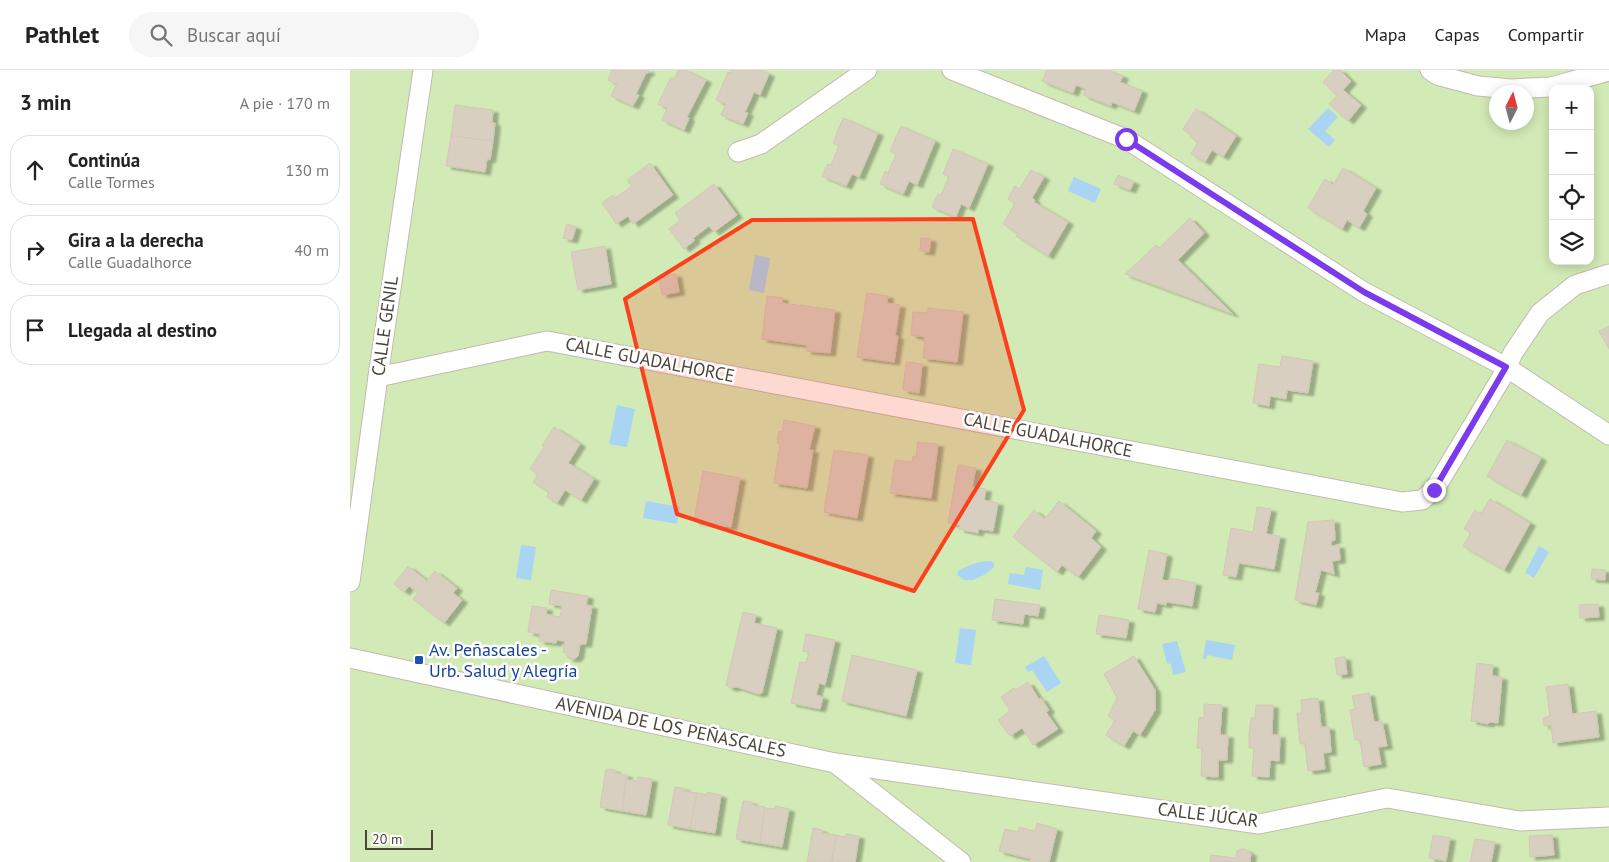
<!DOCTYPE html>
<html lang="es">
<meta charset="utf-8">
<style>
:root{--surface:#fff;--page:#f6f6f6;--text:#222;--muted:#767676;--line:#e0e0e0}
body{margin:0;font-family:"PT Sans",sans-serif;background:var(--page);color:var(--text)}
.controls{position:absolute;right:15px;top:15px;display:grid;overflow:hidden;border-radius:10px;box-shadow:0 2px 12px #0003}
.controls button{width:45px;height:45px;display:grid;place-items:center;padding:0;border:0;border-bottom:1px solid var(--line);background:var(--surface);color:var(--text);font:25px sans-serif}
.compass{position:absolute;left:1139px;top:15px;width:45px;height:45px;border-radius:50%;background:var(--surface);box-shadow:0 2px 12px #0003;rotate:6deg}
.scale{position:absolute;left:15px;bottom:12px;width:68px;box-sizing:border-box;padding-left:5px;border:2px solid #4b4439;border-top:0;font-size:14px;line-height:18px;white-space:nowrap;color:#4b4439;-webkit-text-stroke:4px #fff;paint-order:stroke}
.stop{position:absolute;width:15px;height:15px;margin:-11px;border:4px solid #7c3aed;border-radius:50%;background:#fff}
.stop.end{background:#7c3aed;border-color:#fff;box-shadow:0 1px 5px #0008}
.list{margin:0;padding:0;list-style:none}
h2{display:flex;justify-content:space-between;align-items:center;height:65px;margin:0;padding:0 20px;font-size:21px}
h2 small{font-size:16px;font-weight:400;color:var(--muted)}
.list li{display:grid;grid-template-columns:32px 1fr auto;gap:15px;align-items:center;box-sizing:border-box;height:70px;margin:0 10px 10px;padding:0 10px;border:1px solid var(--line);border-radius:20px}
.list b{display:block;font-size:19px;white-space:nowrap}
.list p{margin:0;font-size:16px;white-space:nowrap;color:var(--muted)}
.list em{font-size:16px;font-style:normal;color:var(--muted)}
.icon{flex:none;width:28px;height:28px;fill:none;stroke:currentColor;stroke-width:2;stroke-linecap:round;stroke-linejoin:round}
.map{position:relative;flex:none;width:1259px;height:792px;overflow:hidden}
header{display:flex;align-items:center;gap:30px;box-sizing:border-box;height:70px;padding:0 25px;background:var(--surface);border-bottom:1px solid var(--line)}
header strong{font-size:24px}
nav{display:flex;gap:28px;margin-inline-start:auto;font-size:18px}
.search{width:350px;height:45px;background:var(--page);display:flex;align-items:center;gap:12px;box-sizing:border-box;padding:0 18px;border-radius:28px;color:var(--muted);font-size:19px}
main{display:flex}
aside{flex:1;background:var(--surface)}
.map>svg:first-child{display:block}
.green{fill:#d2eab5;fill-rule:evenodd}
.water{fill:#a9d4f2}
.building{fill:#d8cfc1;stroke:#d3c7b4;filter:url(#shadow)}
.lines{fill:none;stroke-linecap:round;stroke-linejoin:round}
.minor-casing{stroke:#c2bbae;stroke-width:21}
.minor{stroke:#fff;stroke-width:19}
.route{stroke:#7c3aed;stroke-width:6}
.marked{fill:#fc3f1d;fill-opacity:0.2;stroke:#fc3f1d;stroke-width:4;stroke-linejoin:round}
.transit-dot{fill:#1a4fb4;stroke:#fff;stroke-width:2}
.labels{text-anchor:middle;stroke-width:5;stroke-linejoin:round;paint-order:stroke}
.street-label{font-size:18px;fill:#4b4439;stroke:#fff}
.transit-label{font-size:18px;fill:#164399;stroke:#fff;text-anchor:start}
</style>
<header>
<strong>Pathlet</strong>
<div class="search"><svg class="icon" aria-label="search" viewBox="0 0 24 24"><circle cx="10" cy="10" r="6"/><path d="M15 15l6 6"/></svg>Buscar aquí</div>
<nav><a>Mapa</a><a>Capas</a><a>Compartir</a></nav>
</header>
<main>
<aside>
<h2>3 min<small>A pie · 170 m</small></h2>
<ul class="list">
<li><svg class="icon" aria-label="ahead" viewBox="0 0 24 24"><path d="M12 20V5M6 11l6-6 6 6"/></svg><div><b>Continúa</b><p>Calle Tormes</p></div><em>130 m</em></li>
<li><svg class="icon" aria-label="right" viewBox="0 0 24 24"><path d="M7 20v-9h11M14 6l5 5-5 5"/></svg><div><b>Gira a la derecha</b><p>Calle Guadalhorce</p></div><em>40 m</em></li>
<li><svg class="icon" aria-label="arrive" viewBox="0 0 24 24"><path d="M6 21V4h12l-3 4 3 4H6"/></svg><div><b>Llegada al destino</b></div></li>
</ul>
</aside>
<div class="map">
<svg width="1259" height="792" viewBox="0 0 1259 792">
<defs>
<filter id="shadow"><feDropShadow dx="5.5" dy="3" stdDeviation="1" flood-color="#0004"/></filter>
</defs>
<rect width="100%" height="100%" fill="#f6f3ec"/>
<path class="green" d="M0,0H1259V792H0ZM1203,19H1240V191H1203ZM1146,22H1176V52H1146Z"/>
<g class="water">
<path d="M978,38L988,47L975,61L985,70L979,77L958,59Z"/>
<path d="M724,107L751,119L745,133L718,121Z"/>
<path d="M405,185L420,188L414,223L399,220Z"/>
<path d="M267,335L285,339L277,377L259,374Z"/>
<path d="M296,431L330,437L327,454L293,448Z"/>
<path d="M171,475L186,477L181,510L166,508Z"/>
<path d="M1189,476L1199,482L1184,508L1175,503Z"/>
<path d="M641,491L644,494V497L634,505L623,510H615L607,505L608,501C618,495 630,491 641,491Z"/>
<path d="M676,497L693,500L690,520L658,514L660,503L674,505Z"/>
<path d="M610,558L626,560L621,595L605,593Z"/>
<path d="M856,570L885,575L882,590L857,585L856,589H853Z"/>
<path d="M827,571L836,602L823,605L821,594L817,593L812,574Z"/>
<path d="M694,586L711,613L697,622L682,600L678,602L675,597Z"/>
</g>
<g class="building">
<path d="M262,0H299L298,3H296L286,24L289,25L283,36L261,26L267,14L258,10Z"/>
<path d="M328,0H335L356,10L337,47L339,48L334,60L312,50L317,38L308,34L321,7L324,9Z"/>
<path d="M382,0H410L419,4L410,25L404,22L395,42L398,43L393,54L371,45L376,34L366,30L378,2L381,3Z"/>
<path d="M697,0H757L773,6L770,12L792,21L784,41L762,32L761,36L733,25L736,19L726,15L723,23L692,11Z"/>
<path d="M984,0H990L1001,11L993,20L1011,35L998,51L979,34L987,26L973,12Z"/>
<path d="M105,35L143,40L142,53H145L143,71L101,66Z"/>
<path d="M846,39L886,66L873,87L862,80L855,92L841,84L848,72L840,67L841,65L833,59Z"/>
<path d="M493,48L528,63L509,107L502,104L496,116L472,106L478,94L481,95L489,76L483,73Z"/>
<path d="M551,56L585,71L567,115L559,111L553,124L530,114L535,101L538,103L546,84L540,81Z"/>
<path d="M101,66L143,71L140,90L137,89L135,102L96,96Z"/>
<path d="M603,79L638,94L619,138L611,134L606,147L582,137L588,124L591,125L599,107L593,104Z"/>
<path d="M300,93L323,125L283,154L278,146L266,154L252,133L263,125L265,128L282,116L277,110Z"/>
<path d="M993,98L1026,118L1013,141L1017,144L1009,158L997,150L992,159L958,138L975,109L983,115Z"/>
<path d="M681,100L694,107L682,128L685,130L684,132L718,152L698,186L666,166L668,163L653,154L665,133L658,129L665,116L669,119Z"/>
<path d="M768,105L784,112L780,120L764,114Z"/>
<path d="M364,114L387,145L364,162L359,156L343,168L345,170L334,179L319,159L330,150L325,143Z"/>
<path d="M840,148L854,163L828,190L883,244L775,204L806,175L809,178Z"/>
<path d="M217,154L226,157L222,170L213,168Z"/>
<path d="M571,168L581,169L579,182L570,181Z"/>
<path d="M255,176L261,214L228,220L221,182Z"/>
<path d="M326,204L329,222L312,225L309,207Z"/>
<path d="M517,223L538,226L537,233L550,235L545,266H548L544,292L507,287Z"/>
<path d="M417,226L433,228L432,233L485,240L480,283L456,281L457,275L412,269Z"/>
<path d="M578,238L613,242L607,292L573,288L575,267L561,265L563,242L578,243Z"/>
<path d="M1259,256V279L1249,261Z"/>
<path d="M932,286L963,291L958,323L937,320L936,329L920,326L919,336L903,333L909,294L930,297Z"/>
<path d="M556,292L572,294L569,323L553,320Z"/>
<path d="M434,350L465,356L459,380H463L457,418L424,413L430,374L427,373L429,361L432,362Z"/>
<path d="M204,357L230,374L218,393L244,409L231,430L215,420L207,433L197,427L199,422L183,412L188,404L180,399L194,377L192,376Z"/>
<path d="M1157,370L1191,388L1171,425L1137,406Z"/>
<path d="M568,372L588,374L581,428L540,423L545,390L562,392L563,386L566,387Z"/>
<path d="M484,380L518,385L507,448L474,442Z"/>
<path d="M608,395L626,398L622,417L636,419L634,430L648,433L643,461L628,459V463L609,459L610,455L598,453Z"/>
<path d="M353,401L390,408L381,457L344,451Z"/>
<path d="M1140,429L1180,453L1154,500L1113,476L1121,463L1114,459L1125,440L1131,444Z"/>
<path d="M709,431L746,461L741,468L751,477L728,507L712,495L707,502L663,467L684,440L695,449Z"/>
<path d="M907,437L921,439L916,464L930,466L924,499L889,493L886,507L873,505L881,458L903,462Z"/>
<path d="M984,450L985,470L981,471V476L989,475L990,490L982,491L984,504L971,500L965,523H969L966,535L945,530L958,452Z"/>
<path d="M799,480L817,484L812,510L819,511L820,508L846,513L842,536L817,532L816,535L807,533L805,542L788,539Z"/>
<path d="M58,496L77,511L85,501L107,518L103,523L112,530L94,553L63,529L68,523L59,516L54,522L44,514Z"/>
<path d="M1242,499L1255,500V510L1241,509Z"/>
<path d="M201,520L238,526L236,535L242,536L236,574H230L228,586L225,589L218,588L216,583L213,582L215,571L207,570L206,573L189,571L190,564L178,562L182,536L197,538L196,544L210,547L212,536L199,534Z"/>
<path d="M645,529L690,535L688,546L674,544L673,554L642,550Z"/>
<path d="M1248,534L1249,547L1230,548L1229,535Z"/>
<path d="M393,542L406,545L404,553L427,558L412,623L408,624L387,617L380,618L376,615Z"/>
<path d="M749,545L779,550L776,568L746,564Z"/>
<path d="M456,564L485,570L475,615L469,613L466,625L473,627L470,639L441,633L450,592L456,593L459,582L453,581Z"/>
<path d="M502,585L567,600L556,646L492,631Z"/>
<path d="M784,586L805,620V640L790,665L783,661L774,676L756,665L765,650L758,646L767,628L754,604Z"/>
<path d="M995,587L997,604L987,605L985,588Z"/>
<path d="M1127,593L1143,595L1142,606L1152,607L1148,653L1140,652L1138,654L1121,651Z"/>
<path d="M678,612L689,629L691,628L699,640L696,642L708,659L683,675L672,658L660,666L648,650L660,641L651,627L664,618L666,620Z"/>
<path d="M1218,614L1222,644L1246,641L1249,667L1203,673L1201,655L1194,656L1193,648L1200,646L1196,617Z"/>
<path d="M1019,623L1024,652L1032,651L1037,676L1028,677L1031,694L1014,697L1010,670H1005L1000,640L1005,639L1002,626Z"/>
<path d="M968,628L971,657H979L981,682L973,683L975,699L958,701L955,673L950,674L947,643H952L951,630Z"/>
<path d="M854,634L872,635L870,665H878L877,690H868V707L851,706L852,678H847L849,647L854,648Z"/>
<path d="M906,635H923L922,665H930L929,691L920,690L919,707L902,706L904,678H899V664L901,648H905Z"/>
<path d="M256,699L265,700V703L277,705L272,741L250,737Z"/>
<path d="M288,707L302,709L296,745L272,741L276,709L287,711Z"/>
<path d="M325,717L334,718V721L347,723L340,759L318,755Z"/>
<path d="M357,722L371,725L365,763L340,759L347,723L357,725Z"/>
<path d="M393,731L402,732V735L415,737L410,773L386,769Z"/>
<path d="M425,736L439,739L432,777L410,773L415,738L425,739Z"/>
<path d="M687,753L707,759L699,792H680L681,789L649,781L655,759L668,762L669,757L685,761Z"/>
<path d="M463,758L472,760V763L486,765L482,792H457Z"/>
<path d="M496,764L509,766L505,792H482L486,765L495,767Z"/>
<path d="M1083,765L1100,768L1096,791L1079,788Z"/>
<path d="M1202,765L1204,785L1180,787L1179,766Z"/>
<path d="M1125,769L1145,772L1141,792H1120Z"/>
<path d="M892,779L897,780L899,783H901L900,792H860L861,785L886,788L887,781Z"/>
</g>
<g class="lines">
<defs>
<g id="minor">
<path d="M602,0L776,69L1014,222L1156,297L1259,365"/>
<path d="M1080,0L1087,5L1128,16L1161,19L1201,17L1259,1"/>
<path d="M388,82L411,74L517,0"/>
<path d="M28,307L197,271L1052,432L1072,430L1084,420L1152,307L1163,283L1190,243L1225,215L1259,204"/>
<path d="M0,512L28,307L73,0"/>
<path d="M0,588L485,693L611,792"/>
<path d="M485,693L909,754L1037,728L1170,751L1259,747"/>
</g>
</defs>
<use href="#minor" class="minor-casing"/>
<use href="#minor" class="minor"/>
</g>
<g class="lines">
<path class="route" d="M776,69L1014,222L1156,297L1084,420"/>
</g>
<path class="marked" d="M623,149L674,340L564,521L327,444L275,229L402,150Z"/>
<rect class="transit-dot" x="64" y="585" width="10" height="10" rx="2.5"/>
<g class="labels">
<g class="street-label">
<text transform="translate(35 256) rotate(-82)" y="6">CALLE GENIL</text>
<text transform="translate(300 290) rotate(11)" y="6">CALLE GUADALHORCE</text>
<text transform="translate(698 365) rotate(11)" y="6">CALLE GUADALHORCE</text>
<text transform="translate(321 657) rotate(12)" y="6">AVENIDA DE LOS PEÑASCALES</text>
<text transform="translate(858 745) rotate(7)" y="6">CALLE JÚCAR</text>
</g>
<g class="transit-label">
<text x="79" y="586">Av. Peñascales -<tspan x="79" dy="21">Urb. Salud y Alegría</tspan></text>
</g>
</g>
</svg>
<div class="controls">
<button>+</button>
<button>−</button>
<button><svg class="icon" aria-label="locate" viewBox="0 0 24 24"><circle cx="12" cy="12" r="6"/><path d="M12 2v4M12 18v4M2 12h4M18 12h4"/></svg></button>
<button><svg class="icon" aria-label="layers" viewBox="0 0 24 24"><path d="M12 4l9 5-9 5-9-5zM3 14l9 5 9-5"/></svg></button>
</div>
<svg class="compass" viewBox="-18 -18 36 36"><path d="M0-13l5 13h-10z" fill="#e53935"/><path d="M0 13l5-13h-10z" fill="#767676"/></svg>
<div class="scale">20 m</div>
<div class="stop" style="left:776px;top:69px"></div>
<div class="stop end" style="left:1084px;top:420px"></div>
</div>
</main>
